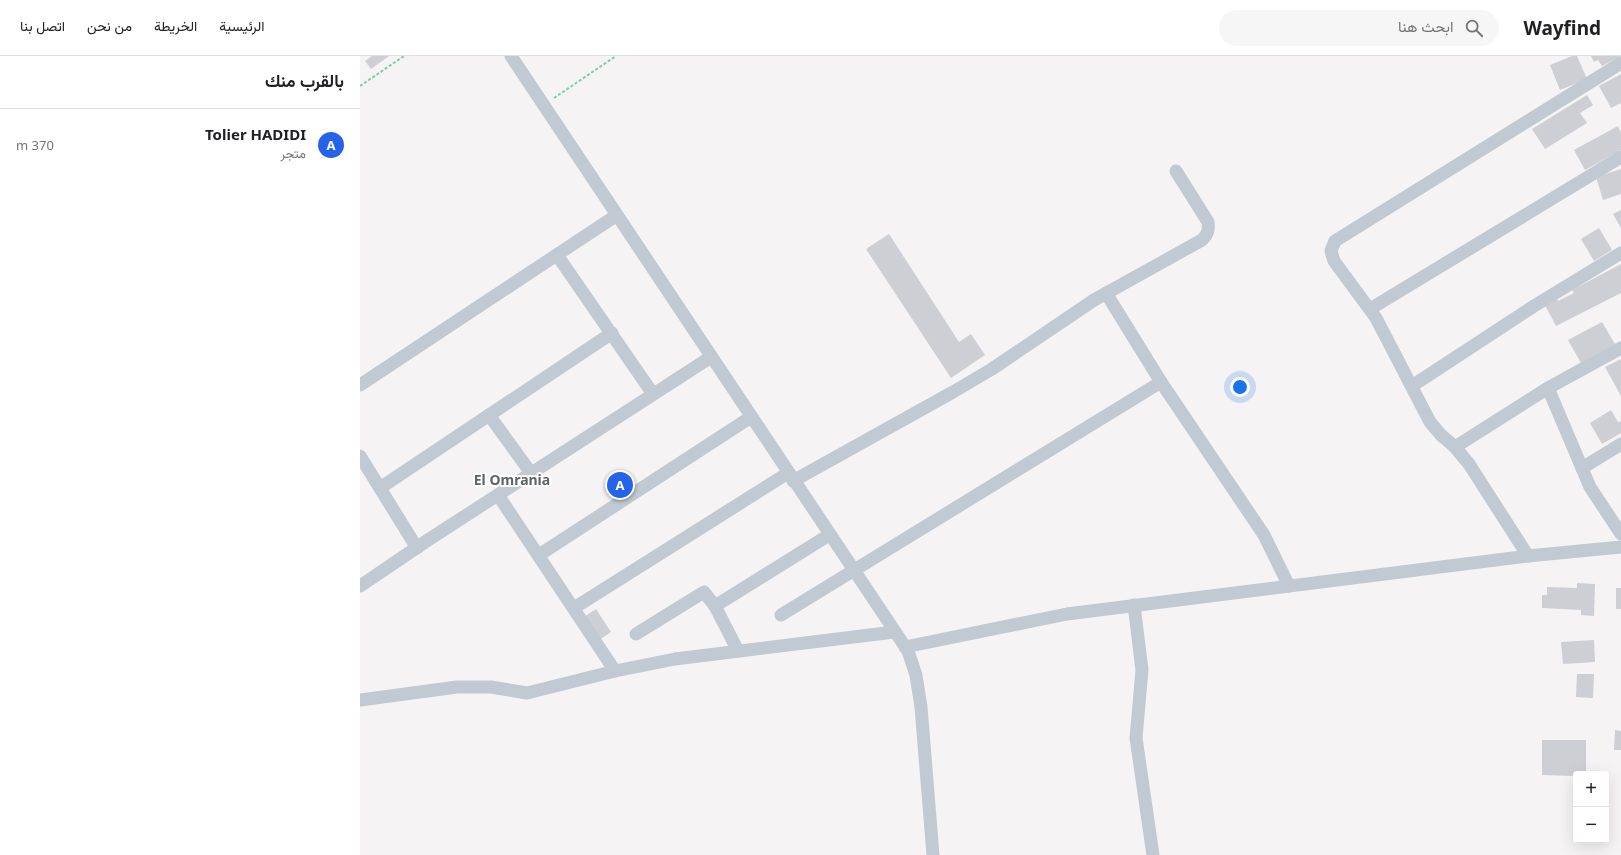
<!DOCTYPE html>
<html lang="ar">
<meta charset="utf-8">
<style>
:root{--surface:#fff;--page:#f6f6f6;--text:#202124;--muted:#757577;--line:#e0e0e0;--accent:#2563eb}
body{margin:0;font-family:"Noto Sans",Vazirmatn,sans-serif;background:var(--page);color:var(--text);direction:rtl}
.controls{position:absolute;right:12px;bottom:12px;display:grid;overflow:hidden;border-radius:4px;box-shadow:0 4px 16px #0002}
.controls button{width:36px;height:36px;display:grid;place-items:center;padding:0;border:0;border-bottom:1px solid var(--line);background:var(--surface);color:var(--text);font:20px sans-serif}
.you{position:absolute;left:880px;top:331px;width:14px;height:14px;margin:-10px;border:3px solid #fff;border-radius:50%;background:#1a73e8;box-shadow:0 0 0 6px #1a73e833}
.badge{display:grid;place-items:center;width:26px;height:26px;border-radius:50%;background:var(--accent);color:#fff;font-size:13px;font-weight:700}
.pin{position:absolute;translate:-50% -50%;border:2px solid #fff;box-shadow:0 1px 4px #0006}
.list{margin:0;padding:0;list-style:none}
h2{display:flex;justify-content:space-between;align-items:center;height:52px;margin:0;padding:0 16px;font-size:17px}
h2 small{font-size:13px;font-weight:400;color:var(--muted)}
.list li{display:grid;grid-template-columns:26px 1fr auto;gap:12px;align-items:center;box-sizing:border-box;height:72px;padding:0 16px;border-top:1px solid var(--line)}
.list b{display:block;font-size:15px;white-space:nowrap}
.list p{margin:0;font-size:13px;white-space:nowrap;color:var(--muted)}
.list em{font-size:13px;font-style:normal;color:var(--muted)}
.icon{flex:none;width:22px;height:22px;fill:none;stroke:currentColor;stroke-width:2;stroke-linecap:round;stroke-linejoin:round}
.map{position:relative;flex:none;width:1261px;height:799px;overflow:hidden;direction:ltr}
header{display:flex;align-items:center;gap:24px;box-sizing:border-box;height:56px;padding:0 20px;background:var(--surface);border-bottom:1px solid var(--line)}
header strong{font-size:19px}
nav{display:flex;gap:22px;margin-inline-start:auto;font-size:14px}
.search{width:280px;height:36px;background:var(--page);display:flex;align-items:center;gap:10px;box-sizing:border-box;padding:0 14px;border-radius:22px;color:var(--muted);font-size:15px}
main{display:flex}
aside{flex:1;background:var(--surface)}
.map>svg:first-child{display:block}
.building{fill:#cdcfd5}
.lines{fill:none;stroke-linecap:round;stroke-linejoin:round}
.path{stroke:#7ad0a6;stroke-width:2;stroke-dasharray:3 2;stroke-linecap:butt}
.minor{stroke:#c1cad2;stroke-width:13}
.labels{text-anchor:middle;stroke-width:4;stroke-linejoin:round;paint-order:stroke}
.quarter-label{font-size:14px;font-weight:bold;fill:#5f6368;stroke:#fff}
</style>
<header>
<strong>Wayfind</strong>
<div class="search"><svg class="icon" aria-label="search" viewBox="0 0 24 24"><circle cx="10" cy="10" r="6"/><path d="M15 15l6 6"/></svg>ابحث هنا</div>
<nav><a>الرئيسية</a><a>الخريطة</a><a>من نحن</a><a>اتصل بنا</a></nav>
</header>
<main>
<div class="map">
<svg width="1261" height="799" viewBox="0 0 1261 799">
<rect width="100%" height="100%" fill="#f5f3f3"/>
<g class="building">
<path d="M12,0H29L11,13L5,5Z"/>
<path d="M1212,0H1217L1227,23L1200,34L1190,9Z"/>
<path d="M1231,0H1261L1242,10L1238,4L1234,6Z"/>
<path d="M1261,18V47L1251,52L1239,30Z"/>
<path d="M1227,39L1233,49L1220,57L1227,67L1185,93L1172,73Z"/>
<path d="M1258,70L1261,76V94L1225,114L1214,94Z"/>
<path d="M1261,113V138L1243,144L1236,121Z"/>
<path d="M1261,154V172L1253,158Z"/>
<path d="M1239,172L1252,194L1234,205L1221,183Z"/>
<path d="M529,178L599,286L611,278L625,299L591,322L506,193Z"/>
<path d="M1261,208V237L1196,270L1185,249L1197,243L1198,245L1214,237L1212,234Z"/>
<path d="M1242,266L1255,288L1221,307L1208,284Z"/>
<path d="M1261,303V340L1245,311Z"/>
<path d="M1251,354L1258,366L1261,365V377L1242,388L1230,367Z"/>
<path d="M1217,527L1235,528L1234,560L1221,559V554L1182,552V539H1187V531L1217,532Z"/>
<rect x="1256" y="532" width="5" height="21"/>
<path d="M236,553L251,576L239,584L224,561Z"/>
<path d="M1234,584L1235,606L1203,608L1201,586Z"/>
<path d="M1217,618H1234L1233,642L1216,641Z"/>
<path d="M1255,674L1261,675V694H1254Z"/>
<path d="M1182,684H1226V718H1216V720L1182,719Z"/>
</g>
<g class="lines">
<g class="path">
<path d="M0,30L44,0"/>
<path d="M194,42L256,0"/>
</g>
<g class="minor">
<path d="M151,0L548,595L556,619L561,651L573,799"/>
<path d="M197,199L293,338"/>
<path d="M746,237L801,326L904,479L929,530"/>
<path d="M1010,253L1261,101"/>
<path d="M0,329L257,159"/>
<path d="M1052,330L1174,250L1261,197"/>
<path d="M1188,332L1230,431L1261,478"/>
<path d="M129,359L171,417"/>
<path d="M1095,391L1188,332L1261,292"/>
<path d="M0,400L57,492"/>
<path d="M1222,412L1261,388"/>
<path d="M433,425L593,336L632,313L734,244L842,184C848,178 849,174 848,166L816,115"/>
<path d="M20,432L252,277"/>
<path d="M138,439L255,615"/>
<path d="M179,499L391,361"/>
<path d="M1168,500L1109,408L1095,391L1081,379L1070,366L1016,262L974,205L971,195L975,185L1261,7"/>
<path d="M0,530L68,484L351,301"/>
<path d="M774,549L782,614L776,682L793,799"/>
<path d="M355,550L469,479"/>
<path d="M214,552L428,417"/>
<path d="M421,559L801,326"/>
<path d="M276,578L344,536L355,550L378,595"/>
<path d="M545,591L707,558L1168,500L1261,491"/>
<path d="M0,644L97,631H131L167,637L255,615L315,603L534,576"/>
</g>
</g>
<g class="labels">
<g class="quarter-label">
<text x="152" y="429">El Omrania</text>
</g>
</g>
</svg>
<div class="controls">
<button>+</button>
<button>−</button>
</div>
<div class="you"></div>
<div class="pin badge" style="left:260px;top:429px">A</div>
</div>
<aside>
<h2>بالقرب منك<small></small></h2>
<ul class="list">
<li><span class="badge">A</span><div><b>Tolier HADIDI</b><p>متجر</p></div><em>370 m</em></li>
</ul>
</aside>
</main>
